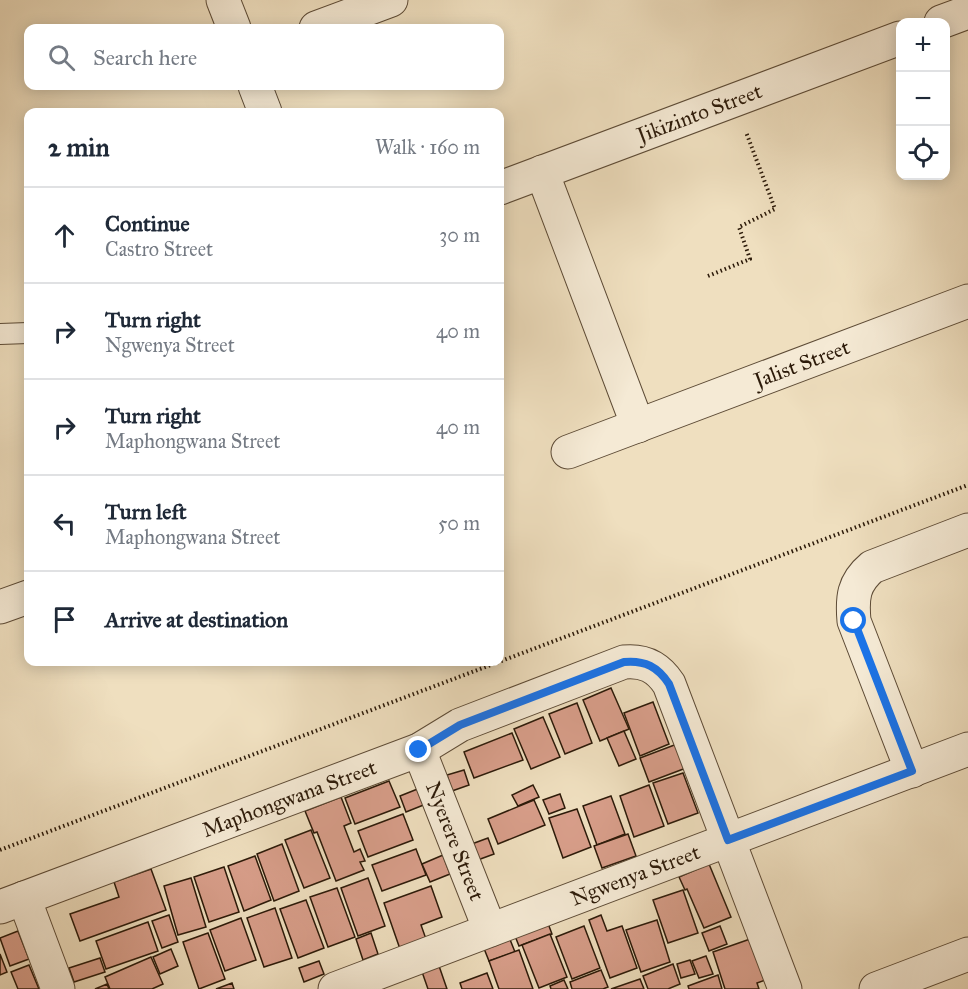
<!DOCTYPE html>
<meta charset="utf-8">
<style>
:root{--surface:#fff;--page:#f2f2f3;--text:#1f2937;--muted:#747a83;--line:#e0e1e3}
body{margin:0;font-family:"IM FELL Great Primer",serif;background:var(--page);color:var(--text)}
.controls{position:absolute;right:18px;top:18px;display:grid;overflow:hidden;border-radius:12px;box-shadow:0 3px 15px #0003}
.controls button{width:54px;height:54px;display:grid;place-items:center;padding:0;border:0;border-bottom:2px solid var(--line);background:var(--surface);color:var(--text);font:30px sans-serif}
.stop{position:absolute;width:18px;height:18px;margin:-14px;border:4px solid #1a73e8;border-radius:50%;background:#fff}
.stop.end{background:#1a73e8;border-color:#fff;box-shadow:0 2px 6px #0008}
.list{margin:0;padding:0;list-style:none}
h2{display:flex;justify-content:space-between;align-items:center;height:78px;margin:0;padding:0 24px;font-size:26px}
h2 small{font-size:20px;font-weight:400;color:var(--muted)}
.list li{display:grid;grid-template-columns:39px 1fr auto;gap:18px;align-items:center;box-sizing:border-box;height:96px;padding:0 24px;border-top:2px solid var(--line)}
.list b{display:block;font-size:22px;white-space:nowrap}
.list p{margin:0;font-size:20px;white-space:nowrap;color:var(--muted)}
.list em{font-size:20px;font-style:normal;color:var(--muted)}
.icon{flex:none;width:33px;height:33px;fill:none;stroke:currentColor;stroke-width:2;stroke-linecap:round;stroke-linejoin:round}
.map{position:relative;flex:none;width:968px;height:989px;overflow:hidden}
.search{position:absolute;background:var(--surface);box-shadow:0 3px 15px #0003;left:24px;top:24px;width:480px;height:66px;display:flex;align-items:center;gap:15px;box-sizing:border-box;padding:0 21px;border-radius:12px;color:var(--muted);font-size:22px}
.panel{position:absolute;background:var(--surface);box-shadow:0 3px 15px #0003;left:24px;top:108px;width:480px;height:558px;border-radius:12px}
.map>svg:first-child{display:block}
.building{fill:#d89e8a;stroke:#2c1a09;stroke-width:1.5}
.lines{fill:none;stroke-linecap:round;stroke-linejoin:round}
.service-casing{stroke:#5d4b36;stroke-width:22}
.minor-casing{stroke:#5d4b36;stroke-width:35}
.path{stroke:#2c1a09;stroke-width:4;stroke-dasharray:1.5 3;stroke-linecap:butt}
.service{stroke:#f5ead5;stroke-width:20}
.minor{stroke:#f5ead5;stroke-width:33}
.route{stroke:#1a73e8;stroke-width:8}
.labels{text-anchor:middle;stroke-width:5;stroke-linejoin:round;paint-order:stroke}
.street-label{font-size:21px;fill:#2c1a09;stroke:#f5ead5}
</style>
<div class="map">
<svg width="968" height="989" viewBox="0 0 968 989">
<rect width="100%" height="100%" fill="#efdfbf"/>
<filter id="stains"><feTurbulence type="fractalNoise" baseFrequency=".00333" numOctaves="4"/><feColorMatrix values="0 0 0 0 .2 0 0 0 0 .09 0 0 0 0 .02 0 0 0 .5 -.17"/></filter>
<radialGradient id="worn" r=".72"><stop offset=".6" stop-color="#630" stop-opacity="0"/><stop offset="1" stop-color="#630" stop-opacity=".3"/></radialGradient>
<g class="building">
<path d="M611,688L629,729L600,741L583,700Z"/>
<path d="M653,702L669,744L640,756L624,713Z"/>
<path d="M577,703L592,743L565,754L549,714Z"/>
<path d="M543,717L560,757L531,769L514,729Z"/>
<path d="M624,731L636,759L619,766L607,738Z"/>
<path d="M512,733L523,760L474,778L464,752Z"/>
<path d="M677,744L686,768L649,782L640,758Z"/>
<path d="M464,770L469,785L452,791L447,775Z"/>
<path d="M683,773L698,813L668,824L653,783Z"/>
<path d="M389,781L400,807L355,824L345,798Z"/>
<path d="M533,785L539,797L518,806L512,795Z"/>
<path d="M649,785L664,826L634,837L620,796Z"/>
<path d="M420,788L426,804L406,812L400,796Z"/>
<path d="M560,794L565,808L549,814L543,800Z"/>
<path d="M611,796L625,834L597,845L583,806Z"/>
<path d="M341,797L351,823L344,826L354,852L360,849L365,861L360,862L364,870L336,881L317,832L314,833L305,811Z"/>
<path d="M534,800L545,825L498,844L488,819Z"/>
<path d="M577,809L591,847L563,858L549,818Z"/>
<path d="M403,814L413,840L368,857L358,831Z"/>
<path d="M311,830L330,878L304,888L285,840Z"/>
<path d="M628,834L636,856L602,868L594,846Z"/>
<path d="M488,838L494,854L475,861L469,845Z"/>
<path d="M282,844L299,891L274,901L257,854Z"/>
<path d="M416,849L426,875L382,891L372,865Z"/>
<path d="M443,855L450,874L430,882L422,864Z"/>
<path d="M255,856L271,900L244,911L228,866Z"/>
<path d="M709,864L731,917L704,928L687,889L685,890L679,877Z"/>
<path d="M224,867L239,912L209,922L194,877Z"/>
<path d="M151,869L166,910L80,941L70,914L119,897L114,882Z"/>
<path d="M191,878L206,927L178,935L164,886Z"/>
<path d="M368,878L385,926L358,936L341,888Z"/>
<path d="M431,886L442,917L421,925L426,939L400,949L384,903Z"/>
<path d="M337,888L355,937L328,947L310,897Z"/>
<path d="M683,890L698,933L668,943L653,900Z"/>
<path d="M306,900L324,948L298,958L280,909Z"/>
<path d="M275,908L292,958L264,967L247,918Z"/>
<path d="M169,915L178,942L162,948L152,921Z"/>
<path d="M601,915L607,931L622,926L637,968L610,978L589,920Z"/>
<path d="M241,918L256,960L225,971L210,930Z"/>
<path d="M546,918L552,934L519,946L513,931Z"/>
<path d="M657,920L670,962L641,972L626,930Z"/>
<path d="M148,922L158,951L106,969L96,941Z"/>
<path d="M584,926L600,968L572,979L556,937Z"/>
<path d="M720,926L727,944L709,951L702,933Z"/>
<path d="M18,931L29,959L10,966L0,938Z"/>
<path d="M208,933L225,979L199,989L183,942Z"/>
<path d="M371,933L378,954L363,960L356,939Z"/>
<path d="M550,934L567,977L539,988L522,945Z"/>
<path d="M509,937L515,952L489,961L483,946Z"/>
<path d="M753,938L768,979L757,983L759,989H725L713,952Z"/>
<path d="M171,949L178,966L160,974L153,957Z"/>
<path d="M519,950L533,989H499L489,961Z"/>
<path d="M0,954L7,972L0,975Z"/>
<path d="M706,956L713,974L699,978L692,961Z"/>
<path d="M151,957L163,984L152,989H110L105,977Z"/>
<path d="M100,958L105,972L74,982L69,968Z"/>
<path d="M690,960L695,974L681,978L677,964Z"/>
<path d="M319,961L324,974L304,982L299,968Z"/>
<path d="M438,963L447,989H428L421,969Z"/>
<path d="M673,964L680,984L668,989H648L643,976Z"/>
<path d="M29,965L39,989H18L11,972Z"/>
<path d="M601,970L608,987L603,989H572L570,982Z"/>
<path d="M487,973L493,989H462L460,983Z"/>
<path d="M718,975L722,989H689L688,986Z"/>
<path d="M640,979L644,989H611Z"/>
<path d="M564,980L568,989H551L550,986Z"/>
<path d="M232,983L234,989H216Z"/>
<path d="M107,984L109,989H95Z"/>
</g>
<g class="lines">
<defs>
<path id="service" d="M0,334L28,333"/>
<g id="minor">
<path d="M223,0L234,28"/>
<path d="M941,22L968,12"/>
<path d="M316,28L391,0"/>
<path d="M255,86L265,112"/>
<path d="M542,172L638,426"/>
<path id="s1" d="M500,188L900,38"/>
<path id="s2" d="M568,452L968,301"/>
<path d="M0,607L28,597"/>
<path id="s3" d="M419,750L490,930"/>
<path d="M912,771L854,621C852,598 853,583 872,567L968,530"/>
<path d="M24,898L58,989"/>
<path id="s4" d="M0,907L419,750L460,725L624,662C644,660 658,667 669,684L785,989"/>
<path id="s5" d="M335,989L968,749"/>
<path d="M876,989L968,954"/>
</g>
</defs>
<use href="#service" class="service-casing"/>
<use href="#minor" class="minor-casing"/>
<g class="path">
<path d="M708,276L750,259L739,227L775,209L746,132"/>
<path d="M0,850L968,485"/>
</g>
<use href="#service" class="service"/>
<use href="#minor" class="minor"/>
</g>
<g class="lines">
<path class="route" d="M419,750L460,725L624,662C645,660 658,667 669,684L728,840L912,771L854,621"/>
</g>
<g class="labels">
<g class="street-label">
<text dy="7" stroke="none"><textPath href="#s1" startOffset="213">Jikizinto Street</textPath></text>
<text dy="7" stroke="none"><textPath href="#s2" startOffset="250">Jalist Street</textPath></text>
<text dy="7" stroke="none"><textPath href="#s4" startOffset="309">Maphongwana Street</textPath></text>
<text dy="7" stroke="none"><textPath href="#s3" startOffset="98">Nyerere Street</textPath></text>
<text dy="7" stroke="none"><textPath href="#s5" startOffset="321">Ngwenya Street</textPath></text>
</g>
</g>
<rect width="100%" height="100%" filter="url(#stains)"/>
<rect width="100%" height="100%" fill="url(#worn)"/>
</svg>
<div class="controls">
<button>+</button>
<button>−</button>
<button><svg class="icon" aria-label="locate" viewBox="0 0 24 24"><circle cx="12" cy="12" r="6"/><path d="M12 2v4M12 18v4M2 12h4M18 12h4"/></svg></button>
</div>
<div class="stop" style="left:854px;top:621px"></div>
<div class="stop end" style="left:419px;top:750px"></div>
<div class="search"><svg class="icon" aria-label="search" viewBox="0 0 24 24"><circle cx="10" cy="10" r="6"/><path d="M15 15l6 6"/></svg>Search here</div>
<section class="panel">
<h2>2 min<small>Walk · 160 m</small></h2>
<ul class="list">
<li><svg class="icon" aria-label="ahead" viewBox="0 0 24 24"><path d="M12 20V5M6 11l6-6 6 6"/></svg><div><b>Continue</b><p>Castro Street</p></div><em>30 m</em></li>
<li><svg class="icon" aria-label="right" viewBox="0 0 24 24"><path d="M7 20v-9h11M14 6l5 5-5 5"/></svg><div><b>Turn right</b><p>Ngwenya Street</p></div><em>40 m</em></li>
<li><svg class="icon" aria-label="right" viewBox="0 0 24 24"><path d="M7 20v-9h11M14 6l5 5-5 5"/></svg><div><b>Turn right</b><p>Maphongwana Street</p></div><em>40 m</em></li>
<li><svg class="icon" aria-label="left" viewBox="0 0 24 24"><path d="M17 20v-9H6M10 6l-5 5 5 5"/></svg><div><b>Turn left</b><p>Maphongwana Street</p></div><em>50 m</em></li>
<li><svg class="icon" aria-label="arrive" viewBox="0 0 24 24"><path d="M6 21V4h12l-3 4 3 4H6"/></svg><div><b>Arrive at destination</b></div></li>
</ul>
</section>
</div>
